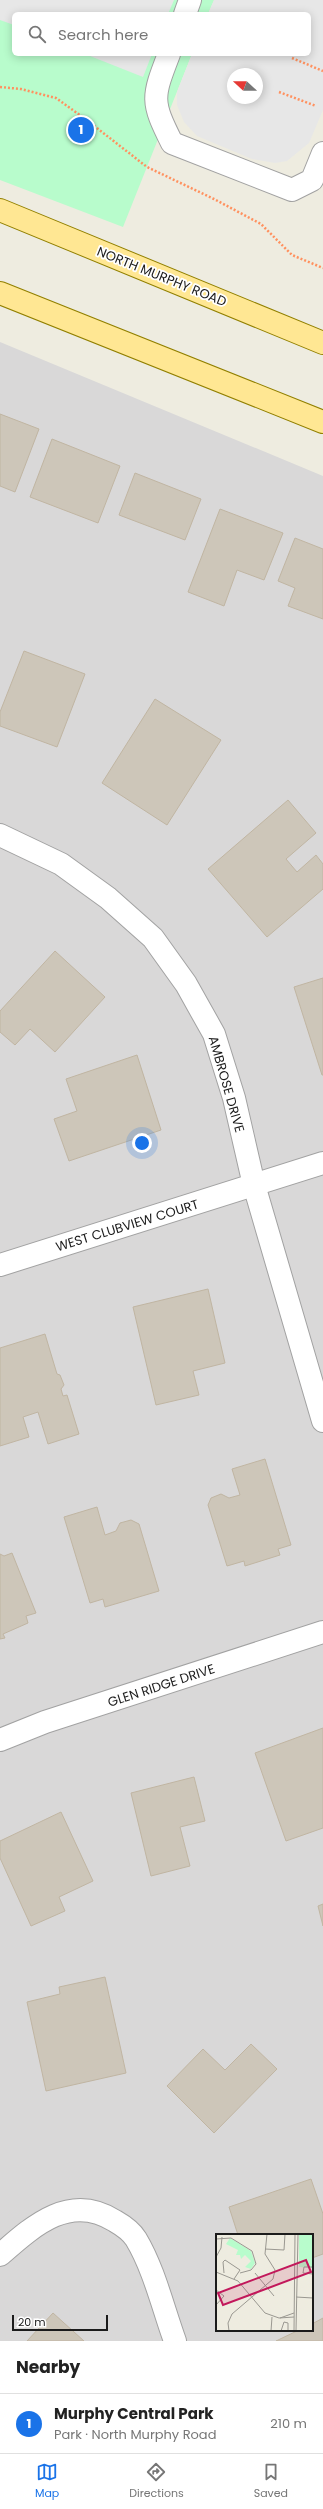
<!DOCTYPE html>
<meta charset="utf-8">
<style>
:root{--surface:#fff;--page:#f6f6f6;--text:#222;--muted:#767676;--line:#e0e0e0;--accent:#1a73e8}
body{margin:0;font-family:Poppins,sans-serif;background:var(--page);color:var(--text)}
.compass{position:absolute;left:227px;top:68px;width:36px;height:36px;border-radius:50%;background:var(--surface);box-shadow:0 2px 10px #0003;rotate:291deg}
.scale{position:absolute;left:12px;bottom:10px;width:96px;box-sizing:border-box;padding-left:4px;border:2px solid #1b1b1b;border-top:0;font-size:11px;line-height:14px;white-space:nowrap;color:#1b1b1b;-webkit-text-stroke:3px #fff;paint-order:stroke}
.you{position:absolute;left:142px;top:1143px;width:14px;height:14px;margin:-10px;border:3px solid #fff;border-radius:50%;background:#1a73e8;box-shadow:0 0 0 6px #1a73e833}
.badge{display:grid;place-items:center;width:26px;height:26px;border-radius:50%;background:var(--accent);color:#fff;font-size:13px;font-weight:700}
.pin{position:absolute;translate:-50% -50%;border:2px solid #fff;box-shadow:0 1px 4px #0006}
.list{margin:0;padding:0;list-style:none}
h2{display:flex;justify-content:space-between;align-items:center;height:52px;margin:0;padding:0 16px;font-size:17px}
h2 small{font-size:13px;font-weight:400;color:var(--muted)}
.list li{display:grid;grid-template-columns:26px 1fr auto;gap:12px;align-items:center;box-sizing:border-box;height:60px;padding:0 16px;border-top:1px solid var(--line)}
.list b{display:block;font-size:15px;white-space:nowrap}
.list p{margin:0;font-size:13px;white-space:nowrap;color:var(--muted)}
.list em{font-size:13px;font-style:normal;color:var(--muted)}
.icon{flex:none;width:22px;height:22px;fill:none;stroke:currentColor;stroke-width:2;stroke-linecap:round;stroke-linejoin:round}
.map{position:relative;flex:none;width:323px;height:2341px;overflow:hidden}
.search{position:absolute;background:var(--surface);box-shadow:0 2px 10px #0003;left:12px;right:12px;top:12px;height:44px;display:flex;align-items:center;gap:10px;box-sizing:border-box;padding:0 14px;border-radius:6px;color:var(--muted);font-size:15px}
.sheet{height:112px;background:var(--surface)}
nav{display:flex;justify-content:space-around;align-items:center;box-sizing:border-box;height:56px;border-top:1px solid var(--line);background:var(--surface);font-size:11px;color:var(--muted)}
nav a{display:grid;justify-items:center;gap:2px}
nav .on{color:var(--accent)}
.map>svg:first-child{display:block}
.residential{fill:#d9d8d8;fill-rule:evenodd}
.park{fill:#b8fccc}
.parking{fill:#e7e7e7;fill-rule:evenodd}
.building{fill:#cdc6b9;stroke:#c0b5a2}
.lines{fill:none;stroke-linecap:round;stroke-linejoin:round}
.minor-casing{stroke:#a2a2a2;stroke-width:24}
.major-casing{stroke:#928000;stroke-width:24}
.path{stroke:#ff915f;stroke-width:2.5;stroke-dasharray:2 2;stroke-linecap:butt}
.minor{stroke:#fff;stroke-width:22}
.major{stroke:#ffe793;stroke-width:22}
.labels{text-anchor:middle;stroke-width:3.5;stroke-linejoin:round;paint-order:stroke}
.street-label{font-size:13px;fill:#1b1b1b;stroke:#fff}
.inset-road{fill:none;stroke:#9a9891;stroke-width:1}
.view{fill:#c2185b;fill-opacity:0.15;stroke:#c2185b;stroke-width:2}
.inset-edge{fill:none;stroke:#1b1b1b;stroke-width:2}
</style>
<div class="map">
<svg width="323" height="2341" viewBox="0 0 323 2341">
<rect width="100%" height="100%" fill="#eeece0"/>
<path class="residential" d="M0,342L323,476V2341H0ZM217,2235H312V2330H217Z"/>
<path class="park" d="M0,0H214L208,14H14V54H192L123,227L0,180Z"/>
<g class="parking">
<path d="M0,0H174L168,14H14V25L0,20Z"/>
<path d="M214,0H323V110L309,143L287,161L275,163L252,159L197,136L184,122L177,105V92L192,54H309V14H208ZM233,74H257V98H233Z"/>
<path d="M85,54H152L143,77Z"/>
</g>
<g class="building">
<path d="M0,414L39,429L15,492L0,486Z"/>
<path d="M52,439L120,466L98,523L30,497Z"/>
<path d="M135,473L201,499L185,540L119,515Z"/>
<path d="M220,509L283,533L264,580L237,570L224,606L188,592Z"/>
<path d="M295,538L323,549V619L288,606L295,588L278,581Z"/>
<path d="M24,651L85,674L57,747L0,726V712Z"/>
<path d="M155,699L221,740L167,825L102,783Z"/>
<path d="M288,800L316,833L286,859L297,872L316,855L323,864V889L267,937L208,869Z"/>
<path d="M55,951L105,997L55,1052L30,1029L15,1045L0,1032V1011Z"/>
<path d="M323,978V1075H322L294,987Z"/>
<path d="M137,1055L161,1130L69,1161L54,1119L77,1111L66,1079Z"/>
<path d="M208,1289L225,1363L193,1371L199,1395L156,1405L133,1307Z"/>
<path d="M45,1334L57,1374L60,1375L64,1385L61,1389L63,1396L67,1395L79,1434L48,1444L38,1412L23,1417L29,1437L0,1446V1348Z"/>
<path d="M265,1459L291,1545L278,1549L280,1555L245,1566L244,1561L227,1566L208,1505L211,1498L221,1494L229,1498L240,1495L232,1469Z"/>
<path d="M97,1507L105,1535L116,1531L120,1523L131,1520L139,1524L159,1591L105,1607L103,1599L90,1603L64,1517Z"/>
<path d="M12,1553L36,1613L26,1616L28,1623L3,1634L5,1638L0,1639V1554L4,1556Z"/>
<path d="M323,1728V1828L286,1841L255,1753Z"/>
<path d="M194,1777L205,1821L180,1827L190,1866L151,1876L131,1793Z"/>
<path d="M61,1812L93,1881L59,1897L65,1911L31,1926L0,1858V1841Z"/>
<path d="M323,1904V1926L318,1906Z"/>
<path d="M105,1977L126,2073L46,2091L27,2002L60,1994L59,1987Z"/>
<path d="M251,2044L277,2069L214,2133L167,2086L203,2049L225,2070Z"/>
<path d="M311,2179L323,2214V2254L312,2258V2235H238L229,2207Z"/>
<path d="M53,2313L84,2341H27Z"/>
<path d="M323,2318V2341H276L299,2330H312V2324Z"/>
</g>
<g class="lines">
<defs>
<g id="minor">
<path d="M185,14L190,0"/>
<path d="M169,54C152,98 151,101 172,143L292,190L312,180L323,153"/>
<path d="M0,835L61,864L108,898L153,938L186,984L214,1034L234,1098L254,1185L323,1421"/>
<path d="M0,1265L323,1163"/>
<path d="M0,1740L45,1722L323,1632"/>
<path d="M0,2255C33,2226 70,2192 115,2221C122,2225 131,2231 136,2239C154,2269 163,2308 175,2341"/>
</g>
<g id="major">
<path d="M0,210L323,343"/>
<path d="M0,293L323,422"/>
</g>
</defs>
<use href="#minor" class="minor-casing"/>
<use href="#major" class="major-casing"/>
<g class="path">
<path d="M292,58L323,71"/>
<path d="M0,87L21,89L56,98L84,118L147,167L214,199L261,224L292,255L323,268"/>
<path d="M279,92L316,106"/>
</g>
<use href="#minor" class="minor"/>
<use href="#major" class="major"/>
</g>
<g class="labels">
<g class="street-label">
<text transform="translate(162 276) rotate(22)" y="5">NORTH MURPHY ROAD</text>
<text transform="translate(227 1084) rotate(74)" y="5">AMBROSE DRIVE</text>
<text transform="translate(127 1225) rotate(-17)" y="5">WEST CLUBVIEW COURT</text>
<text transform="translate(161 1685) rotate(-18)" y="5">GLEN RIDGE DRIVE</text>
</g>
</g>
<g transform="translate(216 2234)">
<rect width="97" height="97" fill="#eeece0"/>
<path d="M83,0H97V34L83,33ZM14,4L35,17L39,29L35,35L29,33L35,27L29,21L25,25L24,21H20L22,16L10,10Z" fill="#b8fccc"/>
<path class="inset-road" d="M0,5L15,4L36,17L40,30L35,36L24,39M49,15L68,16L69,0M0,23L5,14L6,3M97,33H88L87,39L97,40M0,38L22,47L49,79L63,84L78,83M8,39L7,28L9,26L24,36L18,45M39,39L58,62M0,56L8,62L0,71M80,63L97,64M64,84L78,79M13,97L12,89L16,80L57,45L59,36L49,20L51,0M55,97L56,83M65,97L68,88L72,89V97M78,97L79,0M80,97L82,0"/>
<path class="view" d="M90,26L95,38L7,71L2,59Z"/>
<rect width="97" height="97" class="inset-edge"/>
</g>
</svg>
<svg class="compass" viewBox="-18 -18 36 36"><path d="M0-13l5 13h-10z" fill="#e53935"/><path d="M0 13l5-13h-10z" fill="#767676"/></svg>
<div class="scale">20 m</div>
<div class="you"></div>
<div class="pin badge" style="left:81px;top:130px">1</div>
<div class="search"><svg class="icon" aria-label="search" viewBox="0 0 24 24"><circle cx="10" cy="10" r="6"/><path d="M15 15l6 6"/></svg>Search here</div>
</div>
<section class="sheet">
<h2>Nearby<small></small></h2>
<ul class="list">
<li><span class="badge">1</span><div><b>Murphy Central Park</b><p>Park · North Murphy Road</p></div><em>210 m</em></li>
</ul>
</section>
<nav>
<a class="on"><svg class="icon" aria-label="map" viewBox="0 0 24 24"><path d="M3 6l6-2 6 2 6-2v14l-6 2-6-2-6 2zM9 4v14M15 6v14"/></svg>Map</a>
<a><svg class="icon" aria-label="directions" viewBox="0 0 24 24"><path d="M12 3l9 9-9 9-9-9zM9 14v-3h6M13 9l2 2-2 2"/></svg>Directions</a>
<a><svg class="icon" aria-label="saved" viewBox="0 0 24 24"><path d="M7 4h10v16l-5-4-5 4z"/></svg>Saved</a>
</nav>
